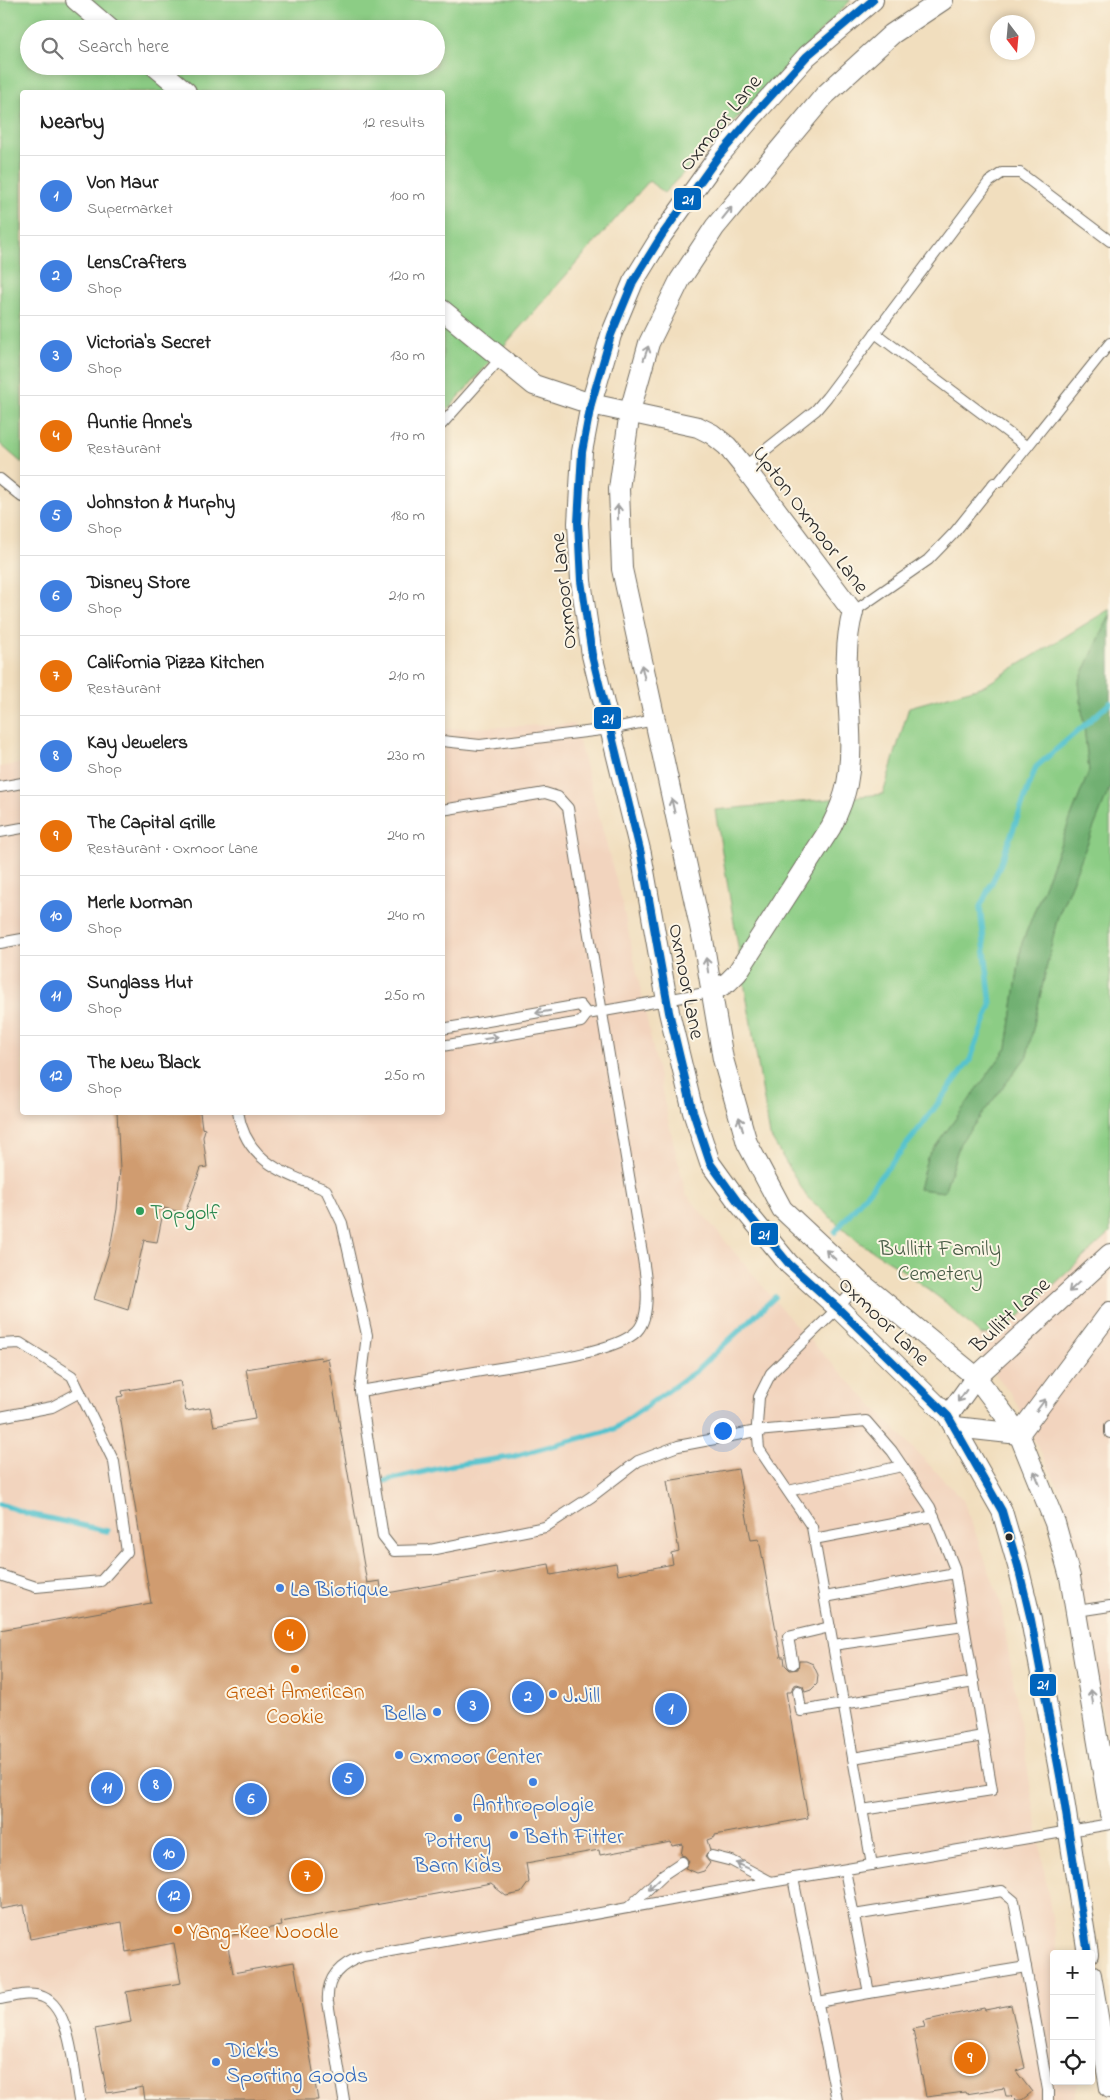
<!DOCTYPE html>
<meta charset="utf-8">
<style>
:root{--surface:#fff;--page:#f2f2f2;--text:#222;--muted:#767676;--line:#e0e0e0;--accent:#111827}
body{margin:0;font-family:"Indie Flower",sans-serif;background:var(--page);color:var(--text)}
.controls{position:absolute;right:15px;bottom:15px;display:grid;overflow:hidden;border-radius:5px;box-shadow:0 2px 8px #0003}
.controls button{width:45px;height:45px;display:grid;place-items:center;padding:0;border:0;border-bottom:1px solid var(--line);background:var(--surface);color:var(--text);font:25px sans-serif}
.compass{position:absolute;left:990px;top:15px;width:45px;height:45px;border-radius:50%;background:var(--surface);box-shadow:0 2px 8px #0003;rotate:164deg}
.you{position:absolute;left:722px;top:1430px;width:18px;height:18px;margin:-12px;border:4px solid #fff;border-radius:50%;background:#1a73e8;box-shadow:0 0 0 8px #1a73e833}
.badge{display:grid;place-items:center;width:32px;height:32px;border-radius:50%;background:var(--accent);color:#fff;font-size:16px;font-weight:700}
.pin{position:absolute;translate:-50% -50%;border:2px solid #fff;box-shadow:0 1px 5px #0006}
.list{margin:0;padding:0;list-style:none}
h2{display:flex;justify-content:space-between;align-items:center;height:65px;margin:0;padding:0 20px;font-size:21px}
h2 small{font-size:16px;font-weight:400;color:var(--muted)}
.list li{display:grid;grid-template-columns:32px 1fr auto;gap:15px;align-items:center;box-sizing:border-box;height:80px;padding:0 20px;border-top:1px solid var(--line)}
.list b{display:block;font-size:19px;white-space:nowrap}
.list p{margin:0;font-size:16px;white-space:nowrap;color:var(--muted)}
.list em{font-size:16px;font-style:normal;color:var(--muted)}
.icon{flex:none;width:28px;height:28px;fill:none;stroke:currentColor;stroke-width:2;stroke-linecap:round;stroke-linejoin:round}
.map{position:relative;flex:none;width:1110px;height:2100px;overflow:hidden}
.search{position:absolute;background:var(--surface);box-shadow:0 2px 8px #0003;left:20px;top:20px;width:425px;height:55px;display:flex;align-items:center;gap:12px;box-sizing:border-box;padding:0 18px;border-radius:28px;color:var(--muted);font-size:19px}
.panel{position:absolute;background:var(--surface);box-shadow:0 2px 8px #0003;left:20px;top:90px;width:425px;height:1025px;border-radius:5px}
.map>svg:first-child{display:block}
.built{fill:#f2d4be}
.green{fill:#8ccd85;stroke:#5c7c58;fill-rule:evenodd}
.forest{fill:#71b072;stroke:#4e6e4e}
.lines{fill:none;stroke-linecap:round;stroke-linejoin:round}
.stream{stroke:#56c3ce;stroke-width:5.5}
.building{fill:#d09c70}
.lane-casing{stroke:#706a5e;stroke-width:12}
.street-casing{stroke:#706a5e;stroke-width:22}
.lane{stroke:#fff;stroke-width:10}
.street{stroke:#fff;stroke-width:20}
.bus-1-casing{stroke:#fcf5e5;stroke-width:11}
.bus-1{stroke:#0065bd;stroke-width:8}
.oneway{stroke:#a0a0a0}
.leisure-dot{fill:#2e9e5b;stroke:#fcf5e5;stroke-width:2}
.bus-dot{fill:#2b2b2b;stroke:#fcf5e5;stroke-width:2}
.shop-dot{fill:#3f7fe0;stroke:#fcf5e5;stroke-width:2}
.food-dot{fill:#e8710a;stroke:#fcf5e5;stroke-width:2}
.labels{text-anchor:middle;stroke-width:4;stroke-linejoin:round;paint-order:stroke}
.street-label{font-size:22px;fill:#2b2b2b;stroke:#fcf5e5}
.leisure-label{font-size:22px;fill:#27864d;stroke:#fcf5e5;text-anchor:start}
.park-label{font-size:22px;fill:#485c46;stroke:#fcf5e5}
.shop-label{font-size:22px;fill:#366cbe;stroke:#fcf5e5;text-anchor:start}
.food-label{font-size:22px;fill:#c56008;stroke:#fcf5e5}
.line-badge{stroke:#fcf5e5;stroke-width:2}
.badge-label{font-size:14px;text-anchor:middle;font-weight:bold;fill:#fff}
</style>
<div class="map">
<svg width="1110" height="2100" viewBox="0 0 1110 2100">
<rect width="100%" height="100%" fill="#fcf5e5"/>
<filter id="ink" filterUnits="userSpaceOnUse"><feTurbulence type="fractalNoise" baseFrequency=".02" numOctaves="2"/><feDisplacementMap in="SourceGraphic" scale="10" xChannelSelector="R" yChannelSelector="G"/><feConvolveMatrix kernelMatrix="1 2 1 2 8 2 1 2 1" color-interpolation-filters="sRGB"/></filter>
<filter id="wash" filterUnits="userSpaceOnUse"><feTurbulence type="fractalNoise" baseFrequency=".0096" numOctaves="4" result="noise"/><feDisplacementMap in="SourceGraphic" scale="20" xChannelSelector="R" yChannelSelector="G"/><feGaussianBlur stdDeviation="1.12" result="paint"/><feColorMatrix in="noise" values="0 0 0 0 0 0 0 0 0 0 0 0 0 0 0 0 0 1.4 0 .05"/><feComposite in="paint" operator="in"/></filter>
<g filter="url(#wash)">
<rect width="100%" height="100%" fill="#f1debe"/>
<g class="built">
<path d="M574,724L622,902L669,1124L686,1194L796,1326L963,1500L1000,1600L1058,1954H1054V2081H1079L1073,2100H0V767L22,763V1112H442L443,729Z"/>
<path d="M1110,1233V1754L1062,1495L1012,1395L973,1346L981,1335L1001,1333Z"/>
</g>
<g class="green">
<path d="M0,0H851L664,193L649,181L443,415L442,92H22V463L0,444ZM29,29H436V66H29Z"/>
<path d="M1110,609V615L1079,682L1089,771L1022,943L1007,1048L927,1158L919,1189L944,1192L960,1143L1027,1056L1057,919L1110,787V1233L1001,1333L981,1335L945,1302L894,1264L860,1243L807,1197L770,1136L715,810L883,794L909,707L984,686Z"/>
</g>
<path class="forest" d="M1110,615V787L1057,919L1027,1056L960,1143L944,1192L919,1189L927,1158L1007,1048L1022,943L1089,771L1079,682Z"/>
<g class="lines">
<g class="stream">
<path d="M835,1232L916,1133L970,1060L991,1005L980,907L999,868L1036,767L1110,703"/>
<path d="M384,1481L453,1465L511,1457L614,1429L696,1371L775,1297"/>
<path d="M0,1504L29,1514L107,1531"/>
</g>
</g>
<g id="blocks">
<g class="building">
<path d="M117,1112H200L202,1128L205,1129L203,1137L207,1167L201,1168L185,1213L164,1208L157,1242L144,1240L128,1310L94,1299L110,1248L117,1209L120,1169Z"/>
<path d="M320,1357L321,1360L328,1358L367,1583L380,1581L382,1594L549,1564L551,1575L616,1563L618,1575L673,1564L671,1553L679,1551L667,1481L738,1469L751,1540L759,1539L781,1657H784L785,1665L790,1670L798,1669L799,1661H806L813,1664L818,1675L817,1684L811,1690L805,1692L803,1686L797,1684L793,1686L791,1692H786L808,1818L715,1835V1837L707,1840L710,1850L705,1857L710,1863L704,1871L697,1873L685,1868L689,1861L685,1856L681,1855L683,1844L672,1846L671,1842L600,1855L599,1850L526,1863L529,1882L521,1893L506,1896L491,1884L281,1922L282,1926L226,1936L233,1973L294,1962L318,2100H145L143,2087L107,2093L95,2029L131,2022L126,1992L181,1983L174,1943L126,1952L122,1922L30,1939L24,1905L0,1909V1630L151,1603L117,1397L123,1396L122,1391L180,1381L186,1411L210,1407L214,1426L255,1419L246,1369Z"/>
<path d="M1011,2005L1025,2068L1016,2071L1032,2092L1022,2100H1015L1011,2096H1006L1004,2088L966,2094L965,2092L926,2097L913,2029L925,2027L923,2021L984,2008L985,2010Z"/>
</g>
</g>
</g>
<g filter="url(#ink)">
<use href="#blocks" fill-opacity="0" stroke="#706a5e" stroke-width="1"/>
<g class="lines">
<defs>
<g id="lane">
<path d="M875,333L1027,447"/>
<path d="M442,424L501,358"/>
<path d="M744,467L816,410L827,397L989,182L1002,173H1020L1110,241"/>
<path d="M0,479L22,497"/>
<path d="M999,482L1110,343"/>
<path d="M853,612L928,560L954,533L994,483"/>
<path d="M442,741L480,745L610,729L654,720"/>
<path d="M0,787L22,783"/>
<path d="M0,832L22,828"/>
<path d="M0,943L22,939"/>
<path d="M442,1029L580,1005L587,1014"/>
<path d="M442,1046L581,1022L587,1014L711,992"/>
<path d="M238,1112C246,1162 284,1173 326,1190L342,1223L367,1335L360,1391L383,1537L394,1551L430,1550L545,1527L591,1497L638,1461L678,1446L757,1431L866,1421L892,1451L930,1507L954,1567L992,1790L862,1810"/>
<path d="M860,1283L838,1308L771,1373L759,1397L757,1425L759,1449L812,1527L872,1865"/>
<path d="M0,1344L20,1343L72,1376L114,1462L127,1552L101,1581L36,1587L0,1575"/>
<path d="M360,1391C402,1384 445,1377 487,1370C521,1364 615,1354 637,1331C656,1311 642,1255 638,1230L568,808L558,797L545,793L442,810"/>
<path d="M0,1417L52,1407L80,1392"/>
<path d="M1110,1426V1433"/>
<path d="M788,1491L902,1466"/>
<path d="M814,1539L934,1516"/>
<path d="M825,1597L955,1573"/>
<path d="M1077,1611L1110,1606"/>
<path d="M833,1645L964,1626"/>
<path d="M793,1664L788,1637L830,1627"/>
<path d="M798,1691L801,1711L974,1682"/>
<path d="M853,1758L983,1736"/>
<path d="M712,1856L732,1861L771,1882"/>
<path d="M845,1870L869,1993L1026,1967"/>
<path d="M793,1878L837,2100"/>
<path d="M628,1908L664,1874L682,1862"/>
<path d="M854,1915L1002,1891L1014,1901L1048,2090V2100"/>
<path d="M0,1999C13,1997 30,1991 43,1997C71,2008 74,2073 79,2100"/>
<path d="M818,2002L869,1993"/>
<path d="M344,2100L328,2002C326,1977 340,1964 363,1956L771,1882L1110,1824"/>
</g>
<g id="street">
<path d="M76,0L110,29"/>
<path d="M873,0L807,56L752,117L718,157L662,235L633,282L611,335L591,404L582,452L578,523L581,581L592,655L641,854L669,1012L693,1112L710,1163L738,1202L789,1264L838,1308L948,1416L1002,1511L1018,1566L1031,1620L1061,1781L1088,1954"/>
<path d="M943,0L892,34L825,95L715,227L680,280L649,343L630,411L619,489L622,569L703,940L723,1059L747,1143L782,1209L860,1282L976,1377L1019,1434L1055,1523L1070,1577L1110,1814"/>
<path d="M155,66L186,92"/>
<path d="M442,310L534,385L591,404L698,427L712,434L727,446L744,467L853,612C837,668 858,728 847,784C844,799 838,813 831,827L737,973L728,982L711,992"/>
<path d="M948,1416L976,1377L1110,1254"/>
<path d="M955,1427L1019,1434L1110,1312"/>
<path d="M1091,1975L1110,2088"/>
</g>
</defs>
<use href="#lane" class="lane-casing"/>
<use href="#street" class="street-casing"/>
<use href="#lane" class="lane"/>
<use href="#street" class="street"/>
<defs>
<path id="bus-1" d="M873,0L807,56L752,117L718,157L662,235L633,282L611,335L591,404L582,452L578,523L581,581L592,655L641,854L669,1012L693,1112L710,1163L738,1202L789,1264L838,1308L948,1416L1002,1511L1018,1566L1031,1620L1061,1781L1088,1954"/>
</defs>
<use href="#bus-1" class="bus-1-casing"/>
<use href="#bus-1" class="bus-1"/>
</g>
<defs><path id="oneway-shaft" d="M-6 0H5M1.5-3L5.5 0L1.5 3" fill="none" stroke-width="1.6" stroke-linecap="round" stroke-linejoin="round" transform="scale(1.25)"/></defs>
<g class="oneway">
<use href="#oneway-shaft" transform="translate(727 213) rotate(-51)"/>
<use href="#oneway-shaft" transform="translate(646 353) rotate(-71)"/>
<use href="#oneway-shaft" transform="translate(618 512) rotate(-90)"/>
<use href="#oneway-shaft" transform="translate(643 672) rotate(-103)"/>
<use href="#oneway-shaft" transform="translate(673 806) rotate(-103)"/>
<use href="#oneway-shaft" transform="translate(707 965) rotate(-99)"/>
<use href="#oneway-shaft" transform="translate(543 1012) rotate(170)"/>
<use href="#oneway-shaft" transform="translate(491 1038) rotate(-10)"/>
<use href="#oneway-shaft" transform="translate(741 1124) rotate(-106)"/>
<use href="#oneway-shaft" transform="translate(831 1255) rotate(-136)"/>
<use href="#oneway-shaft" transform="translate(1074 1287) rotate(137)"/>
<use href="#oneway-shaft" transform="translate(962 1396) rotate(126)"/>
<use href="#oneway-shaft" transform="translate(1041 1405) rotate(-53)"/>
<use href="#oneway-shaft" transform="translate(1037 1478) rotate(-112)"/>
<use href="#oneway-shaft" transform="translate(1092 1697) rotate(-99)"/>
<use href="#oneway-shaft" transform="translate(743 1866) rotate(-156)"/>
<use href="#oneway-shaft" transform="translate(654 1884) rotate(137)"/>
</g>
</g>
<circle class="leisure-dot" cx="140" cy="1211" r="5"/>
<circle class="bus-dot" cx="1009" cy="1537" r="4.5"/>
<g class="shop-dot">
<circle cx="280" cy="1588" r="5"/>
<circle cx="553" cy="1694" r="5"/>
<circle cx="437" cy="1712" r="5"/>
<circle cx="399" cy="1755" r="5"/>
<circle cx="533" cy="1782" r="5"/>
<circle cx="458" cy="1818" r="5"/>
<circle cx="514" cy="1835" r="5"/>
<circle cx="216" cy="2062" r="5"/>
</g>
<g class="food-dot">
<circle cx="295" cy="1669" r="5"/>
<circle cx="178" cy="1930" r="5"/>
</g>
<g class="labels">
<g class="street-label">
<text transform="translate(719 122) rotate(-51)" y="8">Oxmoor Lane</text>
<text transform="translate(812 519) rotate(53)" y="8">Upton Oxmoor Lane</text>
<text transform="translate(562 591) rotate(-96)" y="8">Oxmoor Lane</text>
<text transform="translate(688 981) rotate(79)" y="8">Oxmoor Lane</text>
<text transform="translate(1009 1314) rotate(-43)" y="8">Bullitt Lane</text>
<text transform="translate(885 1320) rotate(44)" y="8">Oxmoor Lane</text>
</g>
<g class="leisure-label">
<text x="150" y="1219">Topgolf</text>
</g>
<g class="park-label">
<text x="940" y="1255">Bullitt Family<tspan x="940" dy="25">Cemetery</tspan></text>
</g>
<g class="shop-label">
<text x="290" y="1596">La Biotique</text>
<text x="563" y="1702">J.Jill</text>
<text x="427" y="1720" text-anchor="end">Bella</text>
<text x="409" y="1763">Oxmoor Center</text>
<text x="533" y="1811" text-anchor="middle">Anthropologie</text>
<text x="524" y="1843">Bath Fitter</text>
<text x="458" y="1847" text-anchor="middle">Pottery<tspan x="458" dy="25">Barn Kids</tspan></text>
<text x="226" y="2057">Dick's<tspan x="226" dy="25">Sporting Goods</tspan></text>
</g>
<g class="food-label">
<text x="295" y="1698">Great American<tspan x="295" dy="25">Cookie</tspan></text>
<text x="188" y="1938" text-anchor="start">Yang-Kee Noodle</text>
</g>
</g>
<g class="line-badge">
<rect x="673" y="187" width="29" height="24" rx="5" fill="#0065bd"/>
<rect x="593" y="706" width="29" height="24" rx="5" fill="#0065bd"/>
<rect x="750" y="1222" width="29" height="24" rx="5" fill="#0065bd"/>
<rect x="1029" y="1673" width="28" height="24" rx="5" fill="#0065bd"/>
</g>
<g class="badge-label">
<text x="688" y="204">21</text>
<text x="608" y="723">21</text>
<text x="764" y="1239">21</text>
<text x="1043" y="1689">21</text>
</g>
</svg>
<div class="controls">
<button>+</button>
<button>−</button>
<button><svg class="icon" aria-label="locate" viewBox="0 0 24 24"><circle cx="12" cy="12" r="6"/><path d="M12 2v4M12 18v4M2 12h4M18 12h4"/></svg></button>
</div>
<svg class="compass" viewBox="-18 -18 36 36"><path d="M0-13l5 13h-10z" fill="#e53935"/><path d="M0 13l5-13h-10z" fill="#767676"/></svg>
<div class="you"></div>
<div class="pin badge" style="left:671px;top:1709px;background:#3f7fe0">1</div>
<div class="pin badge" style="left:528px;top:1697px;background:#3f7fe0">2</div>
<div class="pin badge" style="left:473px;top:1706px;background:#3f7fe0">3</div>
<div class="pin badge" style="left:290px;top:1635px;background:#e8710a">4</div>
<div class="pin badge" style="left:348px;top:1779px;background:#3f7fe0">5</div>
<div class="pin badge" style="left:251px;top:1799px;background:#3f7fe0">6</div>
<div class="pin badge" style="left:307px;top:1876px;background:#e8710a">7</div>
<div class="pin badge" style="left:156px;top:1785px;background:#3f7fe0">8</div>
<div class="pin badge" style="left:970px;top:2058px;background:#e8710a">9</div>
<div class="pin badge" style="left:169px;top:1854px;background:#3f7fe0">10</div>
<div class="pin badge" style="left:107px;top:1788px;background:#3f7fe0">11</div>
<div class="pin badge" style="left:174px;top:1896px;background:#3f7fe0">12</div>
<div class="search"><svg class="icon" aria-label="search" viewBox="0 0 24 24"><circle cx="10" cy="10" r="6"/><path d="M15 15l6 6"/></svg>Search here</div>
<section class="panel">
<h2>Nearby<small>12 results</small></h2>
<ul class="list">
<li><span class="badge" style="background:#3f7fe0">1</span><div><b>Von Maur</b><p>Supermarket</p></div><em>100 m</em></li>
<li><span class="badge" style="background:#3f7fe0">2</span><div><b>LensCrafters</b><p>Shop</p></div><em>120 m</em></li>
<li><span class="badge" style="background:#3f7fe0">3</span><div><b>Victoria's Secret</b><p>Shop</p></div><em>130 m</em></li>
<li><span class="badge" style="background:#e8710a">4</span><div><b>Auntie Anne's</b><p>Restaurant</p></div><em>170 m</em></li>
<li><span class="badge" style="background:#3f7fe0">5</span><div><b>Johnston &amp; Murphy</b><p>Shop</p></div><em>180 m</em></li>
<li><span class="badge" style="background:#3f7fe0">6</span><div><b>Disney Store</b><p>Shop</p></div><em>210 m</em></li>
<li><span class="badge" style="background:#e8710a">7</span><div><b>California Pizza Kitchen</b><p>Restaurant</p></div><em>210 m</em></li>
<li><span class="badge" style="background:#3f7fe0">8</span><div><b>Kay Jewelers</b><p>Shop</p></div><em>230 m</em></li>
<li><span class="badge" style="background:#e8710a">9</span><div><b>The Capital Grille</b><p>Restaurant · Oxmoor Lane</p></div><em>240 m</em></li>
<li><span class="badge" style="background:#3f7fe0">10</span><div><b>Merle Norman</b><p>Shop</p></div><em>240 m</em></li>
<li><span class="badge" style="background:#3f7fe0">11</span><div><b>Sunglass Hut</b><p>Shop</p></div><em>250 m</em></li>
<li><span class="badge" style="background:#3f7fe0">12</span><div><b>The New Black</b><p>Shop</p></div><em>250 m</em></li>
</ul>
</section>
</div>
